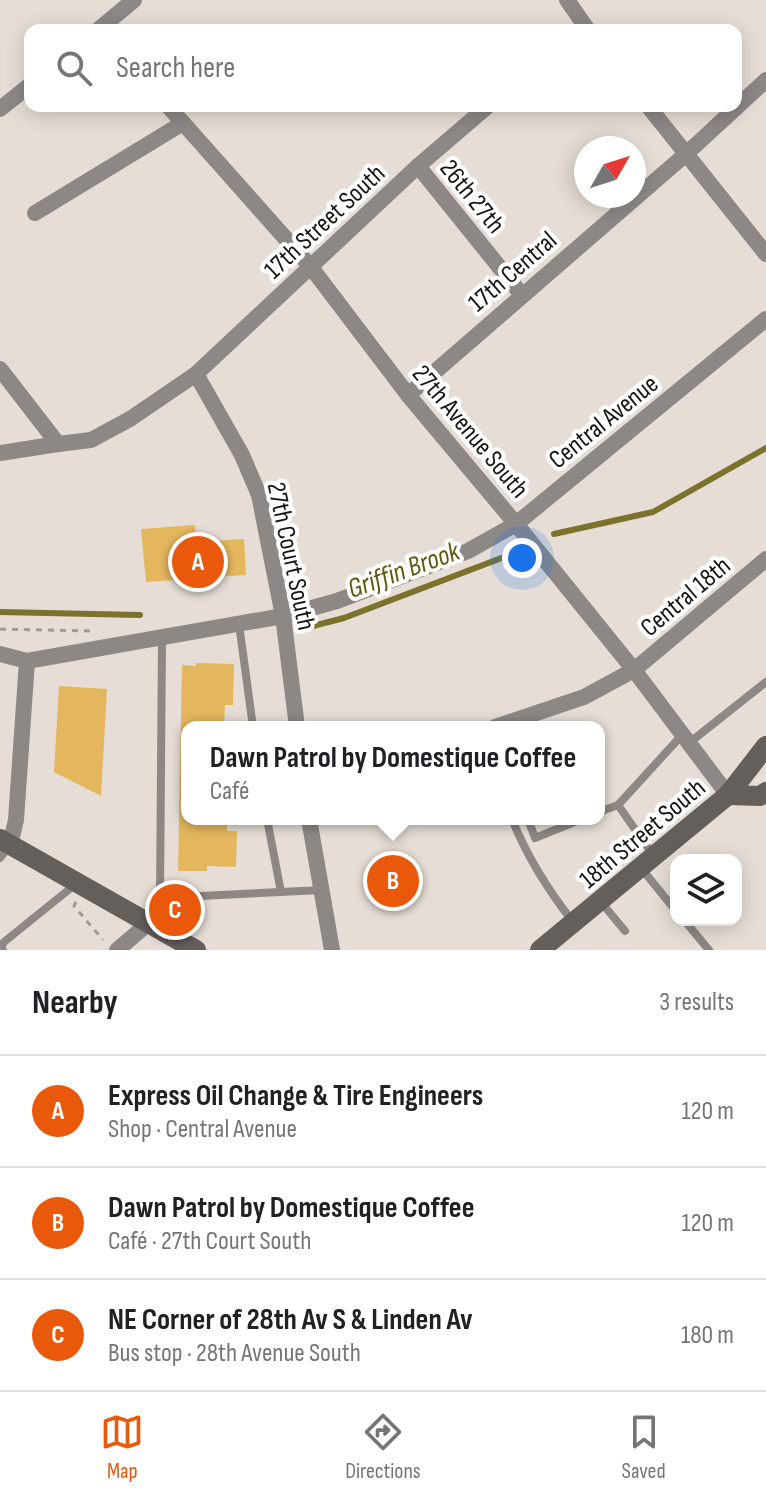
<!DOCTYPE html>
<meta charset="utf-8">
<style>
:root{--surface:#fff;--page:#f2f2f2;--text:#202124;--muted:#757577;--line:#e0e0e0;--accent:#ea580c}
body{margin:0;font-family:"Sofia Sans Condensed",sans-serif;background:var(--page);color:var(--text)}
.controls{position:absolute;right:24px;bottom:24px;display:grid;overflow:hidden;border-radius:16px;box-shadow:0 4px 20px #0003}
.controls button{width:72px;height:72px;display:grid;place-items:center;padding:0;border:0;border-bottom:2px solid var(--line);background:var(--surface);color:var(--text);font:40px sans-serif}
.compass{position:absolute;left:574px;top:136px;width:72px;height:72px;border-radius:50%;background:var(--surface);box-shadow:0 4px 20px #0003;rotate:51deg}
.you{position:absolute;left:522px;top:558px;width:28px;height:28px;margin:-20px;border:6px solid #fff;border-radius:50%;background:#1a73e8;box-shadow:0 0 0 12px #1a73e833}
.badge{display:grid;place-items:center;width:52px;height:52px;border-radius:50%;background:var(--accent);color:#fff;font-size:26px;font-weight:700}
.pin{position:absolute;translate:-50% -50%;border:4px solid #fff;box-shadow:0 2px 8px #0006}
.popup{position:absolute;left:181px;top:721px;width:424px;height:104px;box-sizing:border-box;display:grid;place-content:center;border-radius:16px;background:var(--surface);filter:drop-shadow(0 2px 6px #0005);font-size:26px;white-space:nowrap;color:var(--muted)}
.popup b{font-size:30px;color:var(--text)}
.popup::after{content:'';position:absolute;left:50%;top:100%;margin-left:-16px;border:16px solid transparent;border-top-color:var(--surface)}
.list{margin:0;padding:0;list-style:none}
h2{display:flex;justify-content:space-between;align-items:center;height:104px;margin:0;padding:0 32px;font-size:34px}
h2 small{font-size:26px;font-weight:400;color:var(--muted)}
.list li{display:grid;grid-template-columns:52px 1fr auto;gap:24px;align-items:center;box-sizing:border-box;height:112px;padding:0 32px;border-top:2px solid var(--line)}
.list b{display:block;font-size:30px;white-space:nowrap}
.list p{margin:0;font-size:26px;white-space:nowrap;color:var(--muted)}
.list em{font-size:26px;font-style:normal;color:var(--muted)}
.icon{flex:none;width:44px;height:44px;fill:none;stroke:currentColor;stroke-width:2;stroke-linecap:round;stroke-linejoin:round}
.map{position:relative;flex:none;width:766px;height:950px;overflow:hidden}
.search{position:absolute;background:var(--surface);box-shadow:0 4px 20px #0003;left:24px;right:24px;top:24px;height:88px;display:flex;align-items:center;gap:20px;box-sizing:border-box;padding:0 28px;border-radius:16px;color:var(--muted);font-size:30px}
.sheet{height:440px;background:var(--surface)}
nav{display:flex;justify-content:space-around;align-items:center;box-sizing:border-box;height:112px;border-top:2px solid var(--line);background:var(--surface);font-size:22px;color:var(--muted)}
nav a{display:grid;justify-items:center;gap:4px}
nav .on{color:var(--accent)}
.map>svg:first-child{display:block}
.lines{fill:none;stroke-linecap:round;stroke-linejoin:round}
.stream{stroke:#7c722c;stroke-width:6}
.building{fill:#e4b75e}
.path{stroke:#a19b94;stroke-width:3;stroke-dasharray:6 6;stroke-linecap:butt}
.lane{stroke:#8d8886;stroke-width:8}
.street{stroke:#8d8886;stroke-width:16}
.secondary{stroke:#655f5c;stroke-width:20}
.labels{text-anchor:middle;stroke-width:8;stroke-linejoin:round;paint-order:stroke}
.street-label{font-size:26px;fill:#161310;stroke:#fff}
.water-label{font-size:28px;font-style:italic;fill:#61580e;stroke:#fff}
</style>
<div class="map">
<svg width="766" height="950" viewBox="0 0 766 950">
<rect width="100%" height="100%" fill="#e6ded6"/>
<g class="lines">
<g class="stream">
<path d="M554,534L653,512L766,448"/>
<path d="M0,612L140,615"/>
<path d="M301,629L344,618L520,551"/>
</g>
</g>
<g class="building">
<path d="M195,525L196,542L244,539L246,575L146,582L141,529Z"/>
<path d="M196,663L234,664L233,705H225L224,727H187V819H227V831H237L236,867L207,866V871H178L182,665L196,666Z"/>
<path d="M59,686L107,689L101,796L54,772Z"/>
</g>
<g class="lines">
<g class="path">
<path d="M0,629L90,631"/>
<path d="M76,902L74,906L103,940"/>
</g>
<g class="lane">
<path d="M239,624L253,727"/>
<path d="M689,743L766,682"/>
<path d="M618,805L682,735"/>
<path d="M599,812L618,805L653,855"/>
<path d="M267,819L281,892"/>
<path d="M512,819C527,857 548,890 573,922"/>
<path d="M528,819L535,838L582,819"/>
<path d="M0,858L9,846"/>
<path d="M641,868L676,911"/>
<path d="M160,898L322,890"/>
<path d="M601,902L625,931"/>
<path d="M684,920L709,950"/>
<path d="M150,922L160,898L162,638"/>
<path d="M3,950L1,946L4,942L77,883"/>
</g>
<g class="street">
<path d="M567,0L588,30"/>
<path d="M98,30L134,0"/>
<path d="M168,106L310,266L408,395L516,524L634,670L728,795"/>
<path d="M648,106L766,254"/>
<path d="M0,109L30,85"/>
<path d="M418,166L521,294"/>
<path d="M35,213L183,123"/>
<path d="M0,369L58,444L91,440L130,419L196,374L242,455L259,495L283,616L297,727"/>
<path d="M196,374L418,166L488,106"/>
<path d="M408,395L686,154L766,80"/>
<path d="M0,453L58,444"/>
<path d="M0,654L27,661L283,616L337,601L468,551L516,524L766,319"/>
<path d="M495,727L584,697L634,670L766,559"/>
<path d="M309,819L332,950"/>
<path d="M10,845L16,820L27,661"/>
<path d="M117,950L150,922"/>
</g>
<g class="secondary">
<path d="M728,795L760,796L766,792"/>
<path d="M0,839L196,950"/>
<path d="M540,950L728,795L766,746"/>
</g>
</g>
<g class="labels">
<g class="street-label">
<text transform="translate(473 196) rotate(51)" y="9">26th 27th</text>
<text transform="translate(324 221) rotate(-43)" y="9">17th Street South</text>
<text transform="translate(512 271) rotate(-41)" y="9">17th Central</text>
<text transform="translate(603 421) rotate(-39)" y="9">Central Avenue</text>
<text transform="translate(471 431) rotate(50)" y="9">27th Avenue South</text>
<text transform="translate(292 556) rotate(78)" y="9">27th Court South</text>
<text transform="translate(685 596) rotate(-40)" y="9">Central 18th</text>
<text transform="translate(642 833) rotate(-40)" y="9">18th Street South</text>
</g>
<g class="water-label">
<text transform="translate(403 569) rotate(-20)" y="10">Griffin Brook</text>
</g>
</g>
</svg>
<div class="controls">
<button><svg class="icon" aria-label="layers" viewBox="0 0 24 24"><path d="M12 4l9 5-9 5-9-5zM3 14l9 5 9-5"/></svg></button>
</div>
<svg class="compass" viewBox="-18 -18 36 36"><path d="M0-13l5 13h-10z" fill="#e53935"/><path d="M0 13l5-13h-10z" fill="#757577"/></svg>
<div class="you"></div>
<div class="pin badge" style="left:198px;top:562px">A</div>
<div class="pin badge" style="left:393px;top:881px">B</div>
<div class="popup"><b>Dawn Patrol by Domestique Coffee</b>Café</div>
<div class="pin badge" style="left:175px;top:910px">C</div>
<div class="search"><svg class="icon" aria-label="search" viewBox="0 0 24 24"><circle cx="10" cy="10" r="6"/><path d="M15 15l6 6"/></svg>Search here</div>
</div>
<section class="sheet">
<h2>Nearby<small>3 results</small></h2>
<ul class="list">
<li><span class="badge">A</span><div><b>Express Oil Change &amp; Tire Engineers</b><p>Shop · Central Avenue</p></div><em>120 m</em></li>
<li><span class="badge">B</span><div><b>Dawn Patrol by Domestique Coffee</b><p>Café · 27th Court South</p></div><em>120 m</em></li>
<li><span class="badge">C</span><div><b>NE Corner of 28th Av S &amp; Linden Av</b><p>Bus stop · 28th Avenue South</p></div><em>180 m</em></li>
</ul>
</section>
<nav>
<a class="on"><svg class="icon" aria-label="map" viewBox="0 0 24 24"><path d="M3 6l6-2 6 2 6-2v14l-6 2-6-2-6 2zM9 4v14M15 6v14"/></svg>Map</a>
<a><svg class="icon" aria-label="directions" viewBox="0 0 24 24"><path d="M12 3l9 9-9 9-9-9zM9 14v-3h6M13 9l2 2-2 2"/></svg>Directions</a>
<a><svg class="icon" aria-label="saved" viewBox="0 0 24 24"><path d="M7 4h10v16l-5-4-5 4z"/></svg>Saved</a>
</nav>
